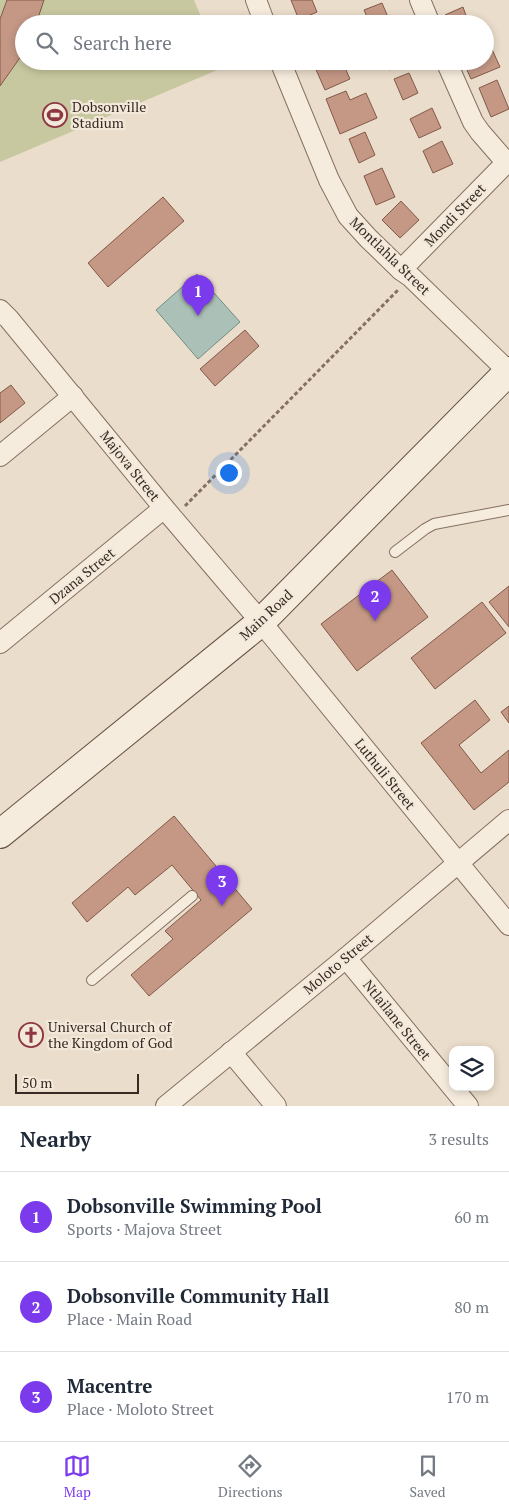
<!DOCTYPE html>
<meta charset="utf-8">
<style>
:root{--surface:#fff;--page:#f2f2f3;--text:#1f2937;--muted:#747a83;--line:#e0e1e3;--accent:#7c3aed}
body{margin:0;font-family:"PT Serif",serif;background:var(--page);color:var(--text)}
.controls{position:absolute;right:15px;bottom:15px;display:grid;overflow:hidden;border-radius:10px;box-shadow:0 2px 8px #0003}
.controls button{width:45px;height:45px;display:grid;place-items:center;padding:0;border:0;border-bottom:1px solid var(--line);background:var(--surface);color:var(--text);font:25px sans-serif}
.scale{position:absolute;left:15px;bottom:12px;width:124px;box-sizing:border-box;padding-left:5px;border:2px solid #382a23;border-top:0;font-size:14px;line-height:18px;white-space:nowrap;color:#382a23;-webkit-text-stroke:4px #f3e9da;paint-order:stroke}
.you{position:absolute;left:228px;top:472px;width:18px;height:18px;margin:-12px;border:4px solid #fff;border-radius:50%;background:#1a73e8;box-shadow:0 0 0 8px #1a73e833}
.badge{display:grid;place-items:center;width:32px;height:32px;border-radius:50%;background:var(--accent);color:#fff;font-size:16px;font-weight:700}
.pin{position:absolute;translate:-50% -41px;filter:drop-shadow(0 1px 2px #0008)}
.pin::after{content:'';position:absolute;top:26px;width:18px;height:15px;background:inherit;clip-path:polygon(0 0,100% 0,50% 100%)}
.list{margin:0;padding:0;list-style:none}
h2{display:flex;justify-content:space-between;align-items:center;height:65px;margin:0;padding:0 20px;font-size:21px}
h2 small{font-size:16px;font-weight:400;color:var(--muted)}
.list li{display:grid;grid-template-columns:32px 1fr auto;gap:15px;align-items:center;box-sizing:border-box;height:90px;padding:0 20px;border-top:1px solid var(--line)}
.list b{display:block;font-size:19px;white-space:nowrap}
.list p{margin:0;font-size:16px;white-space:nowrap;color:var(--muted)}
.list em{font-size:16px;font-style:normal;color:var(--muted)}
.icon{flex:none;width:28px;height:28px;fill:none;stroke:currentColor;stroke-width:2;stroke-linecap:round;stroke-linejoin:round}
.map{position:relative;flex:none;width:509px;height:1106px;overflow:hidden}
.search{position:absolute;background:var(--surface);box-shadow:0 2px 8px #0003;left:15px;right:15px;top:15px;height:55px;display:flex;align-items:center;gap:12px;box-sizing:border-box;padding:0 18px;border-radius:28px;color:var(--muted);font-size:19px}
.sheet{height:335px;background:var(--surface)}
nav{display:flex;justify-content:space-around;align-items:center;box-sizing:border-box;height:70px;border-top:1px solid var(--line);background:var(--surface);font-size:14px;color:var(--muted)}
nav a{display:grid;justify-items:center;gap:2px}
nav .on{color:var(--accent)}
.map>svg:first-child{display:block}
.green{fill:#c8c8a0}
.water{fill:#abc0b7;stroke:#728e83}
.building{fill:#c49885;stroke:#825949}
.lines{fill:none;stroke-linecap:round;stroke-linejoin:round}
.lane-casing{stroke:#867061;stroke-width:12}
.street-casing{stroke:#867061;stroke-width:22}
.secondary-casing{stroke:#685244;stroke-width:30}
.path{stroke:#867061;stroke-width:3;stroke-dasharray:4 2.5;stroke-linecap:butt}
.lane{stroke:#f6ecde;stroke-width:10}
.street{stroke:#f6ecde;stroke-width:20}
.secondary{stroke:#f6ecde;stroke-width:28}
.labels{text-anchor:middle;stroke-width:4.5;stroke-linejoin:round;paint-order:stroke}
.poi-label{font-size:14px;fill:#382a23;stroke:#f3e9da;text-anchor:start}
.street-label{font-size:14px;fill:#382a23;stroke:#f3e9da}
</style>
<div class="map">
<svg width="509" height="1106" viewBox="0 0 509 1106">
<rect width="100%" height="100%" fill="#ebddcb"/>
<path class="green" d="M0,0H194L204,24H24V61H219L222,68L0,162Z"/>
<path class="water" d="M197,274L240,322L198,359L156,310Z"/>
<g class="building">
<path d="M7,0H44L36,24H24V52L0,86V19Z"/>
<path d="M291,0H312L317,12L299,20Z"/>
<path d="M382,3L391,24H370L364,10Z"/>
<path d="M463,7L469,24H448L445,15Z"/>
<path d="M490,45L500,67L471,79L463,61H485V48Z"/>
<path d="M323,61H342L350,79L325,90L314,65Z"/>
<path d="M386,61H408L389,70Z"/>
<path d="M409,73L418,93L403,100L394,79Z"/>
<path d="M497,80L509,109L491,117L479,88Z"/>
<path d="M346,91L350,100L366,93L377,118L340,134L326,99Z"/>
<path d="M432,108L441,128L419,138L410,119Z"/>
<path d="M365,132L375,155L359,163L349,139Z"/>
<path d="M442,141L453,164L433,173L423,151Z"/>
<path d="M382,168L395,197L376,205L364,176Z"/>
<path d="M163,197L184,221L108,287L88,263Z"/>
<path d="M401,201L419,220L400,238L382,220Z"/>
<path d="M245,330L259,346L215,386L200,369Z"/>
<path d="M11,385L25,403L0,423V393Z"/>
<path d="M392,570L428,617L357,671L321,624Z"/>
<path d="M509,586V627L489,602Z"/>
<path d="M482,602L506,633L435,689L411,658Z"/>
<path d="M475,700L490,720L459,745L481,773L509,750V782L474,810L421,743Z"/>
<path d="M509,706V723L501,712Z"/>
<path d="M174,816L252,909L149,996L131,975L173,939L165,931L201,900L172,865L135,895L128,887L87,922L72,903Z"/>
</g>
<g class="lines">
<defs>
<g id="lane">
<path d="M395,552L425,529L434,524L509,510"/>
<path d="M92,980L192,896"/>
</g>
<g id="street">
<path d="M256,0L265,24"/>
<path d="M420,0L430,24"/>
<path d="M280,61L329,180L348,216L368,238L401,270L411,277L509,372"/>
<path d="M446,61L473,122L480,132L506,162"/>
<path d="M401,270L509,160"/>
<path d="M0,310L9,319L164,508L261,622L509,925"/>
<path d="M0,456L73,396"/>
<path d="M0,643L164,508"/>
<path d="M346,958L468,1106"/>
<path d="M231,1052L276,1106"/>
<path d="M166,1106L346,958L509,820"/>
</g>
<path id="secondary" d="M0,834L261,622L509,371"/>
</defs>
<use href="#lane" class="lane-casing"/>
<use href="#street" class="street-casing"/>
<use href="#secondary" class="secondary-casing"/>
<path class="path" d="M185,506L398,290"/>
<use href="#lane" class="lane"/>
<use href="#street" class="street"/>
<use href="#secondary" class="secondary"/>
</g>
<defs>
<symbol id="stadium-ring" viewBox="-11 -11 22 22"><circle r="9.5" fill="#f3e9da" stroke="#8e3742" stroke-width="1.5"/><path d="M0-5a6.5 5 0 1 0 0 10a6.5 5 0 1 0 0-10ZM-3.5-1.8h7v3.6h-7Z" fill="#8e3742"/></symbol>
<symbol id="church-ring" viewBox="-11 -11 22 22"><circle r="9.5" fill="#f3e9da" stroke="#8e3742" stroke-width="1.5"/><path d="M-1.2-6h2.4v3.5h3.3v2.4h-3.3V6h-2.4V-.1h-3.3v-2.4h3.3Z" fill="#8e3742"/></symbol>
</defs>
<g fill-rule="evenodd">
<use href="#stadium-ring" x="41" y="101" width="28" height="28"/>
<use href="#church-ring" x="17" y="1021" width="28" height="28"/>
</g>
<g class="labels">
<g class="poi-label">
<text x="72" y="112">Dobsonville<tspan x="72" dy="16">Stadium</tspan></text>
<text x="48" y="1032">Universal Church of<tspan x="48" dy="16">the Kingdom of God</tspan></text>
</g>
<g class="street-label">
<text transform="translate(455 215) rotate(-46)" y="5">Mondi Street</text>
<text transform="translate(390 256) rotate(44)" y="5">Montlahla Street</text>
<text transform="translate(130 466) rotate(51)" y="5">Majova Street</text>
<text transform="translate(82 576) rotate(-39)" y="5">Dzana Street</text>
<text transform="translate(266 615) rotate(-43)" y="5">Main Road</text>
<text transform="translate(385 774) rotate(51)" y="5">Luthuli Street</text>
<text transform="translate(338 964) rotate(-40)" y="5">Moloto Street</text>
<text transform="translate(397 1020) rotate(51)" y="5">Ntlailane Street</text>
</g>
</g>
</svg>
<div class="controls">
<button><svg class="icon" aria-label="layers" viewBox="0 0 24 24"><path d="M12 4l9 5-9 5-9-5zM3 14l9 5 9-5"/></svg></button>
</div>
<div class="scale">50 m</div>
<div class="you"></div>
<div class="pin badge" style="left:198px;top:316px">1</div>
<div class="pin badge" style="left:375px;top:621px">2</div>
<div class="pin badge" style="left:222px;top:906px">3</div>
<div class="search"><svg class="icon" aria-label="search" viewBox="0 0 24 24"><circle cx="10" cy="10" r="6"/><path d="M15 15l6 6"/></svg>Search here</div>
</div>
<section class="sheet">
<h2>Nearby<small>3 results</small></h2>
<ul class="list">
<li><span class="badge">1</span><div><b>Dobsonville Swimming Pool</b><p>Sports · Majova Street</p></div><em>60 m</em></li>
<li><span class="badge">2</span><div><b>Dobsonville Community Hall</b><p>Place · Main Road</p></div><em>80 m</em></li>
<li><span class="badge">3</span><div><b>Macentre</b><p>Place · Moloto Street</p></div><em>170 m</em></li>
</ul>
</section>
<nav>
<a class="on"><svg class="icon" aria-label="map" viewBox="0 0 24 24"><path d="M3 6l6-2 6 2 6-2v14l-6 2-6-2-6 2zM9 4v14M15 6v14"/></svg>Map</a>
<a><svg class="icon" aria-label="directions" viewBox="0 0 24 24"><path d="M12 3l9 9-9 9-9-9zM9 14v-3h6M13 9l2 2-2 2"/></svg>Directions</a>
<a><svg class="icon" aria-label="saved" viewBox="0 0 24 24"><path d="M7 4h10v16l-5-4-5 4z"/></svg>Saved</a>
</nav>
